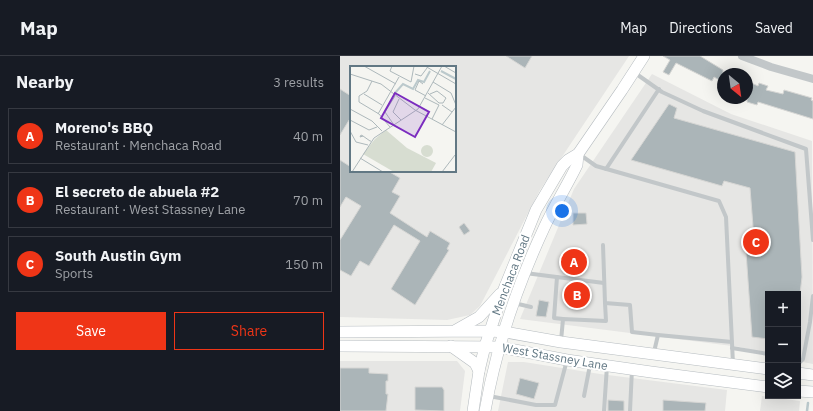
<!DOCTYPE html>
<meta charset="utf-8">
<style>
:root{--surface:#171b24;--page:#242831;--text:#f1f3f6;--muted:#9ea1a6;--line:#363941;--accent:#ef3517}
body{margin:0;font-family:"IBM Plex Sans",sans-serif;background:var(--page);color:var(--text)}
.controls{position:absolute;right:12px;bottom:12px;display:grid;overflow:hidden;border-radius:0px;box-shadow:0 4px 16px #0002}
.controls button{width:36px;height:36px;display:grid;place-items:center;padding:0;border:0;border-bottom:1px solid var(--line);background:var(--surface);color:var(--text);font:20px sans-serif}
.compass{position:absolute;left:377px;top:12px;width:36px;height:36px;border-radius:50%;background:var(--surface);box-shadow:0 4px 16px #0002;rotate:151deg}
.you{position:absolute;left:222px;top:155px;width:14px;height:14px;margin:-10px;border:3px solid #fff;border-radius:50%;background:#1a73e8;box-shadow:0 0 0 6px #1a73e833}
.badge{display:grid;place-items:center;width:26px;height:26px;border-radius:50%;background:var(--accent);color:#fff;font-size:13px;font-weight:700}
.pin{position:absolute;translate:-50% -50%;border:2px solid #fff;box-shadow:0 1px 4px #0006}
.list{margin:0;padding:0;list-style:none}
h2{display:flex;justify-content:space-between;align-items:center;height:52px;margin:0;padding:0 16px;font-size:17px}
h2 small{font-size:13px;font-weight:400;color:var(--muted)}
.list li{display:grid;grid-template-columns:26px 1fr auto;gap:12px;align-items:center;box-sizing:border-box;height:56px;margin:0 8px 8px;padding:0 8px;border:1px solid var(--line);border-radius:0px}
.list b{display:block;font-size:15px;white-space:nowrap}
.list p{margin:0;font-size:13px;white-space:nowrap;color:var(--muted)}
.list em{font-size:13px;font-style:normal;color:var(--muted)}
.actions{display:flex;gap:8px;padding:12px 16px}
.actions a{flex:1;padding:9px 0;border:1px solid var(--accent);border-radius:0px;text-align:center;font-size:14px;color:var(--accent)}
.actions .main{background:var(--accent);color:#fff}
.icon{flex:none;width:22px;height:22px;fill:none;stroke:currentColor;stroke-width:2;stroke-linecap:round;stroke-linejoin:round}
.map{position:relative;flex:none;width:473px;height:355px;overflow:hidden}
header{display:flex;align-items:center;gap:24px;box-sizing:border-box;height:56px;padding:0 20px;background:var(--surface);border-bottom:1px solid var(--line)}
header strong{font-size:19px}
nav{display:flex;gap:22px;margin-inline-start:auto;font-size:14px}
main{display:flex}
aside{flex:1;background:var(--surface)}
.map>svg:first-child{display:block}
.built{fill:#e6e6e4;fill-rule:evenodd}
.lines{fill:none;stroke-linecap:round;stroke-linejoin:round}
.stream{stroke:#bbc9cc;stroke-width:2.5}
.building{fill:#abb5b8;stroke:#d6d6d4}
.secondary-casing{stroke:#b6bcc0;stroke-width:12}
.service{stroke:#c2c7c9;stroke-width:4}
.minor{stroke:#c2c7c9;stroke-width:8}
.secondary{stroke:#fff;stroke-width:11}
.labels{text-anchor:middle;stroke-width:4;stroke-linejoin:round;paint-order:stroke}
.street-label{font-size:12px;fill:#627884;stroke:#fff}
.inset-river{fill:none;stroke:#bbc9cc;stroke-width:2}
.inset-road{fill:none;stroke:#adb8bb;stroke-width:1}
.view{fill:#7b2cbf;fill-opacity:0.15;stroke:#7b2cbf;stroke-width:2}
.inset-edge{fill:none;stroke:#627884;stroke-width:2}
</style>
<header>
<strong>Map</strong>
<nav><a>Map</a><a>Directions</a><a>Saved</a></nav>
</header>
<main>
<aside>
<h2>Nearby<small>3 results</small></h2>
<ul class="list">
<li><span class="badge">A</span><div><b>Moreno's BBQ</b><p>Restaurant · Menchaca Road</p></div><em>40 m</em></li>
<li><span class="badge">B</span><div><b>El secreto de abuela #2</b><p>Restaurant · West Stassney Lane</p></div><em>70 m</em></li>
<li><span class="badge">C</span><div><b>South Austin Gym</b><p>Sports</p></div><em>150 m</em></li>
</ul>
<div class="actions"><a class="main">Save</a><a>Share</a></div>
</aside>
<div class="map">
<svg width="473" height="355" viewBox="0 0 473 355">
<rect width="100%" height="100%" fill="#f5f5f1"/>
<g class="built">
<path d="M0,0H289L200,134L140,250L130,259L107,264L0,261ZM11,11H115V115H11Z"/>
<path d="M312,18L391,58L472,85L473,308L458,305V238H428V298L400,291L180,263L234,133Z"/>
<path d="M0,305H117L125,315L120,355H0Z"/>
<path d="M168,306H184L260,318L387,334L385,355H158Z"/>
<path d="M422,340L460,345L459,355H420Z"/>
</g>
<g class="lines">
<path class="stream" d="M467,355L468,347"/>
</g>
<g class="building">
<path d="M166,0H192L185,12Z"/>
<path d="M323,0H360L383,14V26L374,21L372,25L336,7L329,19L323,16L330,4Z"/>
<path d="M407,25L418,30L419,27L428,30L426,34L443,38L444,34L472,42L471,44L473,45V63L418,46L417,49L407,46Z"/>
<path d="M0,33L11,40V61L0,79Z"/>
<path d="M329,48L337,52L334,62L455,96L462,221L460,238H428V283L412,281L406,196H415L410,132L384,125L382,130L291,104Z"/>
<path d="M0,104L11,111V115H48L60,122L52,136L60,140L50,157L87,181L90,175L110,187L107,193L109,194L75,249L51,233L80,185L54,169L29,210L20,205L11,220L0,214V184L21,150L6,141L0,151Z"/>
<path d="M233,157H246L247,168L233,169Z"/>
<path d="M124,167L130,175L124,179L119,171Z"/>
<path d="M222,199L247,203L246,213L221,209Z"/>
<path d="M231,233L245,235L243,246L229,244Z"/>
<path d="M199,244L209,246L206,261L196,260Z"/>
<path d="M0,312H29V317L48,318V325H46V338H48L46,355H0Z"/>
<path d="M180,322L199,327L194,343L176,338Z"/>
<path d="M75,331H102L104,334V355L75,354Z"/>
<path d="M268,344L284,345V355H268Z"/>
<path d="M323,344L366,347L365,355H323Z"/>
</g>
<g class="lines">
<defs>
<g id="secondary">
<path d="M116,274L139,261L160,238"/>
<path d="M0,276L150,275L165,276L221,286L428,313"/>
<path d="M0,290L160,291L227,304L311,316L428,331"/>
<path d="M111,290L135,307L139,315"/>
<path d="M458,317L473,319"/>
<path d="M458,335L473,336"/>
<path d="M133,355L139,315L145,290L164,233L196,154L222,110L228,104L238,98L282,34L304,0"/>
<path d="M145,355C156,292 177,230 204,172C214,150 227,130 237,109L238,98"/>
</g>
</defs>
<use href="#secondary" class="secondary-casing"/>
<g class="service">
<path d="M295,17L322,36L363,55L466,93L473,184"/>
<path d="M239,98L256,110L379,145L386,161L393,308"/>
<path d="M266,113L319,33"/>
<path d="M263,189L265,247L290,249L292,276L318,279"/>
<path d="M185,217L264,227"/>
<path d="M217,221L214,262L223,263"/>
<path d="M174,247L191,251"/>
<path d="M221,285L223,263L266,265L265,247"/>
<path d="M392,292L428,298"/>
<path d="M314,296L318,279L392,286"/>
<path d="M458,308L463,303L470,266L473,240"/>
<path d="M149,340L196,349H215L227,304"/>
<path d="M244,340L250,309"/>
<path d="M264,355L267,310"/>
<path d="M290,355L292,313"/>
</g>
<path class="minor" d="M402,0L431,11L473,23"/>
<use href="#secondary" class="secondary"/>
</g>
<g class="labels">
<g class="street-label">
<text transform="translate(171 219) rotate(-69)" y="4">Menchaca Road</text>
<text transform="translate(215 301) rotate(10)" y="4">West Stassney Lane</text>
</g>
</g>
<g transform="translate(10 10)">
<rect width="106" height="106" fill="#f5f5f1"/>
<path d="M36,64L57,82L86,97L81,106H44L13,88L25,73ZM71 85a6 6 0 1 1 12 0a6 6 0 1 1-12 0Z" fill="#d7ddd1"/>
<path class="inset-river" d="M91,5L106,13M45,27L53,18L63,23L68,14L74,16L80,5"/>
<path class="inset-road" d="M14,0L46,18M42,0L40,5L61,16L64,0M75,0L106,18M94,0L106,7M0,8L31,18L65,44L106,66M65,8L71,10L77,2M22,15L17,25L9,30V36L29,48L40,61M83,16L101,27L106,39M73,18L69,15L65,24L76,30M78,27L89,37H93L96,32L87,25L80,28M14,28L32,39M75,32L89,39L82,53M49,33L43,46L51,54M92,39L102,46M0,43L22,55L32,65M28,48L49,11M0,54L19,64L27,61M44,59L35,46L45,30M92,59L106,41M0,65L6,76L18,79M13,70L10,71L11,69L13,70L20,75H21M10,92L33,106M2,106L24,72L68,43L92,0M92,106L105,89"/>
<path class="view" d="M45,27L79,46L65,71L31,52Z"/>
<rect width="106" height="106" class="inset-edge"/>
</g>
</svg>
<div class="controls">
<button>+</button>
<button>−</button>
<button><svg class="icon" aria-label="layers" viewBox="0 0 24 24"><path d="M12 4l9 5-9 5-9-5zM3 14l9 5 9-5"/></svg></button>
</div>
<svg class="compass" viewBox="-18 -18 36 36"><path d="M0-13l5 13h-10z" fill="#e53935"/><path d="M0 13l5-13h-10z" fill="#9ea1a6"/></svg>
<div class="you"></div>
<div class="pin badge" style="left:234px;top:206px">A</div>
<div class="pin badge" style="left:237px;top:239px">B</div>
<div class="pin badge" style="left:416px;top:186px">C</div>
</div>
</main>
